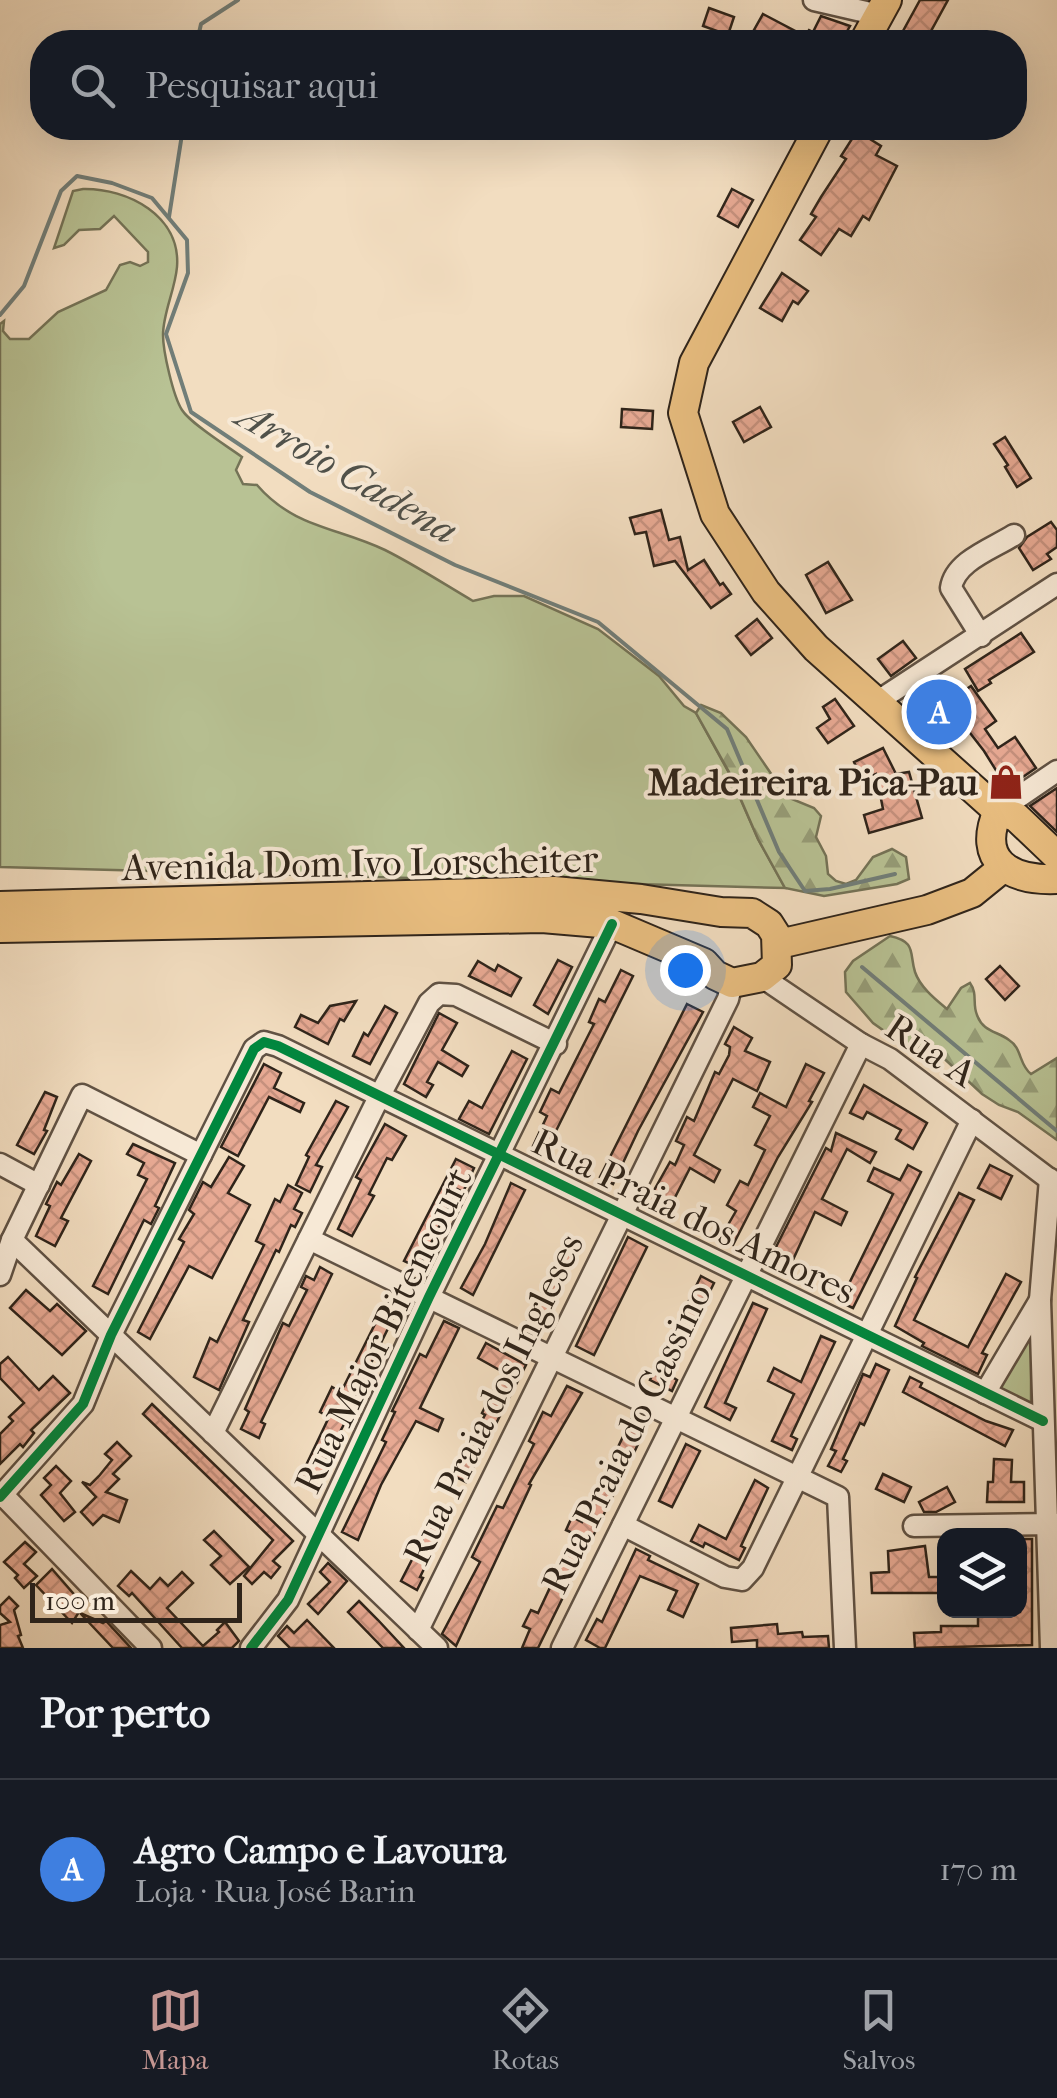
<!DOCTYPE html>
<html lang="pt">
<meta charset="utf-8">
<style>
:root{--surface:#171b24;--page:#242831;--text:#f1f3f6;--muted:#9ea1a6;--line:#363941;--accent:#c59692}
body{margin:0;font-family:"IM FELL French Canon",serif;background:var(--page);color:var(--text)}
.controls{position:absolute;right:30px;bottom:30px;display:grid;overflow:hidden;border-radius:20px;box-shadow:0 10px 40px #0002}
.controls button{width:90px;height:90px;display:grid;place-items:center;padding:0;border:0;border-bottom:2px solid var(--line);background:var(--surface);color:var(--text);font:50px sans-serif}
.scale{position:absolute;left:30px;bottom:25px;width:212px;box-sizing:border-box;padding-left:10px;border:5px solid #2f241a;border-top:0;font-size:28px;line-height:35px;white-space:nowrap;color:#2f241a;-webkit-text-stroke:8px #f7e9d6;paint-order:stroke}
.you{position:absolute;left:685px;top:970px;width:35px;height:35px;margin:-25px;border:8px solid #fff;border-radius:50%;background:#1a73e8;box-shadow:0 0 0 15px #1a73e833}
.badge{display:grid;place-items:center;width:65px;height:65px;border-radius:50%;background:var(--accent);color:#fff;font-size:32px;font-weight:700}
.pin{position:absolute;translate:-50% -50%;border:5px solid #fff;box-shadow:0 2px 10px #0006}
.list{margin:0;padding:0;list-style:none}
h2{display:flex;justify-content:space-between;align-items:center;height:130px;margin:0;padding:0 40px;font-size:42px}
h2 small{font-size:32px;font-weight:400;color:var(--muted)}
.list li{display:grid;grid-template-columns:65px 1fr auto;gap:30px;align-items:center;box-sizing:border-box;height:180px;padding:0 40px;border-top:2px solid var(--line)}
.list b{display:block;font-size:38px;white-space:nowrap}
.list p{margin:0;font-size:32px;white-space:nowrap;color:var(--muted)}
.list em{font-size:32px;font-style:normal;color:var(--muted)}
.icon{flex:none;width:55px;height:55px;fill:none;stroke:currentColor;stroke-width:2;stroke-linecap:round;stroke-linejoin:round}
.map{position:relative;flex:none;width:1057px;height:1648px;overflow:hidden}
.search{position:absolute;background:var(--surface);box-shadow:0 10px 40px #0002;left:30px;right:30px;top:30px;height:110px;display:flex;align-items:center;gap:25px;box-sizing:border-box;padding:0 35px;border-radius:40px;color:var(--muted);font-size:38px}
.sheet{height:310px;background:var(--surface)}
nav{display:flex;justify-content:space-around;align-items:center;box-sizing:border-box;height:140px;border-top:2px solid var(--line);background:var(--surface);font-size:28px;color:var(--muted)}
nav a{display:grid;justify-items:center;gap:5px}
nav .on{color:var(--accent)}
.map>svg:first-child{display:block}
.grass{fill:#b8c294;stroke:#747357;stroke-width:2.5}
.forest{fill:url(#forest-firs);stroke:#747357;stroke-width:2.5}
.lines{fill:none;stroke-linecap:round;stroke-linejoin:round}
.stream{stroke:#717e79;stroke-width:4}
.building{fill:url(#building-cross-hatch);stroke:#2f241a;stroke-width:2.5}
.minor-casing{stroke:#605244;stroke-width:25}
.major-casing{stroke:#2f241a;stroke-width:32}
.minor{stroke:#f7e9d6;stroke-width:20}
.major{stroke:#e9be80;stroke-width:28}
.cycleway-casing{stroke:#f7e9d6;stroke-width:16}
.cycleway{stroke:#00873e;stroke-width:10}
.labels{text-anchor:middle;stroke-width:8;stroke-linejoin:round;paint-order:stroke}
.poi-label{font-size:38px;font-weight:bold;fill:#2f241a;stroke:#f7e9d6;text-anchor:end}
.street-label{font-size:38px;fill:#2f241a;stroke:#f7e9d6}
.water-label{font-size:40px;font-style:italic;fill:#50514a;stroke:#f7e9d6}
</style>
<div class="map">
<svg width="1057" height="1648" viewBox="0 0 1057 1648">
<defs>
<pattern id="forest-firs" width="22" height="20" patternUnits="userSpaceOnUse" patternTransform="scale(2.5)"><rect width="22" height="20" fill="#b8c294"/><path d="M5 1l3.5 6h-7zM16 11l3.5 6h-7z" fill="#969d78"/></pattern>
<pattern id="building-cross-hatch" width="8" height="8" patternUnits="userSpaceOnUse" patternTransform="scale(2.5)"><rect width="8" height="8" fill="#e7a993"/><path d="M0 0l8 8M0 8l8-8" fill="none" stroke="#c6917e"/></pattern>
</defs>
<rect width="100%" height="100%" fill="#f2ddc0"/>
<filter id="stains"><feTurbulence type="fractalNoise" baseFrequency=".002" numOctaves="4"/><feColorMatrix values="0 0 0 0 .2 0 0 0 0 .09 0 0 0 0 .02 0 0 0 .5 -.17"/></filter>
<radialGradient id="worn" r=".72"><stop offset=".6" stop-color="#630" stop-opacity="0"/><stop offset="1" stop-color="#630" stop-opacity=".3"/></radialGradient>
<g class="grass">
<path d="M83,189C128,188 181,216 177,267C175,290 163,313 163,335C163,351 173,396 182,410C191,424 227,446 242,457L236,470L243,484L257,485C294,528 337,527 385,550C415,565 444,584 473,601L494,596H524L598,629L659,676L684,706L696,713L729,773L758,839L785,888L0,867V324L4,321L3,331L10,339H29L58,312L106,290L120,265L130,262L140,266L148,262V252L114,216L100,229L79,230L64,245L54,248L73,191Z"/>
<path d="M1031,1334V1409L995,1393Z"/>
</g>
<g class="forest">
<path d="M701,705L721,713L746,737L787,797L814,808L821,816L816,837L826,856L828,874L836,881L846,884L856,880L873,857L892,849L906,857L909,879L897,884L824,896L785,888L758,839L729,772L696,713Z"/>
<path d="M890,936C917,942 909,953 915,972C920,987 935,999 947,1009L961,988L970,983C978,994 972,1003 977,1015C983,1032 997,1031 1009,1040C1022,1048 1019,1065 1031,1074L1057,1058V1140L1018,1112L999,1105L982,1094L935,1050L904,1045L873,1023L846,992L845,972L853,961Z"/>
</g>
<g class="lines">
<g class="stream">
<path d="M197,42L201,24L238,0"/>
<path d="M169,217L183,128"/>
<path d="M0,315L24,286L61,191L77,176L112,183L152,198L187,240L188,273L166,334L191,412L310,492L455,565L598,622L727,729L779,852L805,891L830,889L895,874"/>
<path d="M862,967L1057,1131"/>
</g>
</g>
<g class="building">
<path d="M920,0H948L925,42H897Z"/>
<path d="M709,8L734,17L728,35L703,26Z"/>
<path d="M763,14L805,36L809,30L813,32L821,16L850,26L841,42H778L754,30Z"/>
<path d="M857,131L881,146L876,155L897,166L869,220L863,216L851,236L839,229L821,255L800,240L816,217L811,214L821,197L846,159L841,156Z"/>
<path d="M732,189L753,200L738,227L718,216Z"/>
<path d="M782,273L808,291L798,304L793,301L782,321L760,308Z"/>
<path d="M760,407L771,427L744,442L733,422Z"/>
<path d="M622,409L653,411L652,429L621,427Z"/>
<path d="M1005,437L1031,478L1017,487L1005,467L1008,465L994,444Z"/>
<path d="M661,510L669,540L680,537L688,570L704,560L720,585L723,583L731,594L711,608L675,561L654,566L646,532L635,534L630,518Z"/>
<path d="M1051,522L1057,530V547L1047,554L1051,559L1033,570L1019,548L1027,537Z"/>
<path d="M828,562L852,600L826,613L806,575Z"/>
<path d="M757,619L772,638L751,655L736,636Z"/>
<path d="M1021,633L1034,652L989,680L991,683L978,691L965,669Z"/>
<path d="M903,641L916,658L891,676L878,659Z"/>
<path d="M929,684L942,701L947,698L949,701L971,686L996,721L985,729L998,748L1015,737L1036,768L1007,788L984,751L953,711L940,719L931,707L927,710L915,694Z"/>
<path d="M835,699L854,726L828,743L817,728L830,719L823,707Z"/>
<path d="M883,748L896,774L909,772L922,818L869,833L864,815L883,809L876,774L862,780L854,762Z"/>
<path d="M1057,788V832L1030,806Z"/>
<path d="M558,960L572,967L548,1014L534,1005Z"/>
<path d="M478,961L495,971L498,965L521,978L511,996L469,976Z"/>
<path d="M1000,966L1019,986L1005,1000L986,979Z"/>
<path d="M621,970L633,976L546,1151L533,1146L547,1116L540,1112L551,1089L559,1093L594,1024L589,1022L599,999L605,1002Z"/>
<path d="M356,1001L344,1021L340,1019L328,1044L295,1027L301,1015L318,1023L330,1006Z"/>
<path d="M687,1004L703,1012L638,1131L613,1184L600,1177Z"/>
<path d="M385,1006L397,1013L370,1064L353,1056L364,1033L368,1036Z"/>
<path d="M439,1013L457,1023L442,1050L468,1066L462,1076L438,1062L427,1082L433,1085L426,1097L404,1084Z"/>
<path d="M734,1027L752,1038L745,1051L770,1062L757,1091L733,1079L694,1155L720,1170L714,1182L690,1168L668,1211L648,1201L670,1162L675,1165L684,1145L676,1141L687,1117L694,1121L715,1072L719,1074L729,1055L730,1047L725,1044Z"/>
<path d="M512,1051L527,1059L489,1134L459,1119L469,1101L482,1108Z"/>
<path d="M264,1064L281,1073L274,1088L304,1103L300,1112L269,1097L238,1156L221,1147Z"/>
<path d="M806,1064L824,1073L809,1101L812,1102L778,1157L733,1245L721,1237L736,1211L727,1205L740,1181L748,1185L765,1150L755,1145L770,1116L753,1107L760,1093L786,1107Z"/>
<path d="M864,1085L927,1123L913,1149L896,1139L901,1130L867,1112L863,1119L850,1113Z"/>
<path d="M45,1092L57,1097L44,1130L47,1131L34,1154L17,1145Z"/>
<path d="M336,1101L348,1107L316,1165L322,1167L310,1192L296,1185L309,1157L306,1155Z"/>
<path d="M385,1124L406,1136L392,1160L387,1158L369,1194L374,1196L352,1236L338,1229L361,1180L356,1177Z"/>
<path d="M836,1133L876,1152L870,1163L847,1149L822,1199L847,1212L841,1225L815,1212L786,1275L770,1267L779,1249L776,1247L826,1148L831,1151Z"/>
<path d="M133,1144L175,1163L155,1206L159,1208L151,1224L144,1220L108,1294L93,1286L147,1179L138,1175L144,1163L127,1154Z"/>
<path d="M79,1154L91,1161L61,1218L68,1221L55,1246L36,1236L50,1206L46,1204L57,1182L61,1185Z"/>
<path d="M229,1157L244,1166L228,1193L250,1205L212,1278L189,1266L150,1339L138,1332L184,1242L179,1239L194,1214L189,1210L203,1182L211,1187Z"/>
<path d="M456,1159L474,1168L463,1192L457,1189L419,1268L404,1261Z"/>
<path d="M908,1165L921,1172L853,1308L840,1302L893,1194L868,1181L874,1168L900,1180Z"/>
<path d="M990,1165L1012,1176L1001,1199L978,1188Z"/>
<path d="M511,1183L525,1190L473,1295L461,1288L485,1244Z"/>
<path d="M288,1185L302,1193L294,1209L302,1213L295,1227L291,1225L279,1252L276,1250L243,1320L249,1322L219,1390L194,1377L210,1338L217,1342L264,1245L256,1241L275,1199L280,1202Z"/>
<path d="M959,1193L974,1200L914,1320L968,1347L1006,1274L1021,1282L982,1353L987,1355L978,1374L922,1346L924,1343L895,1326L917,1278L915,1277Z"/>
<path d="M628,1237L647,1247L594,1355L576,1346Z"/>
<path d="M563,1249L576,1255L540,1327L527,1321Z"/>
<path d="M320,1267L332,1274L261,1422L265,1424L259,1438L241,1429L249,1412L245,1409L283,1323L289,1326L307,1290L301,1287L306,1276L314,1280Z"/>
<path d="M701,1276L714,1283L669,1375L677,1380L672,1391L650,1380Z"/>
<path d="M26,1290L50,1311L57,1304L86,1331L62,1355L10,1308Z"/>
<path d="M386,1302L398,1308L354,1398L357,1400L326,1458L331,1461L320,1485L301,1476L329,1417L320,1412L332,1387L341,1392Z"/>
<path d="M753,1303L767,1309L725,1403L736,1408L730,1420L705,1407Z"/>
<path d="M444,1321L459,1328L420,1408L443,1419L438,1431L416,1421L381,1485L358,1540L342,1532L386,1442L382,1440L395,1412L392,1411L420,1354L426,1357Z"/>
<path d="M821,1336L835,1342L791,1436L797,1439L792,1450L772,1441L794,1394L768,1381L774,1368L801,1382Z"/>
<path d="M486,1343L526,1365L466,1482L452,1475L485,1415L482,1413L503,1372L478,1358Z"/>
<path d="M8,1357L39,1390L53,1376L70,1393L31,1430L34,1433L23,1447L20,1444L0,1464V1434L13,1421L9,1417L24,1403L0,1378V1364Z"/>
<path d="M876,1364L889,1370L864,1425L860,1423L843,1459L847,1461L841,1472L828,1466L836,1451L831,1449L863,1374L870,1377Z"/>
<path d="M910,1377L922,1383L920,1387L986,1421L1013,1430L1005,1446L903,1392Z"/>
<path d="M567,1386L582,1393L529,1484L531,1485L456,1646L442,1634L480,1562L472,1557L497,1506L503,1508L534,1444L529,1441L543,1412L551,1416Z"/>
<path d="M152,1404L293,1541L273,1561L280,1567L271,1578L264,1572L252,1584L244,1576L273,1540L143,1414Z"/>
<path d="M631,1420L646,1427L631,1459L538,1648H522L530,1629L523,1626L531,1610L538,1613L575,1534L566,1530L572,1517L582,1522Z"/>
<path d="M117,1442L131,1456L113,1474L119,1479L106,1492L127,1500L119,1522L103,1515L93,1525L81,1512L96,1497L82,1482L90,1485L99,1476L112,1460L105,1454Z"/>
<path d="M686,1444L700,1451L672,1507L659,1501Z"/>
<path d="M994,1459L1012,1460L1011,1482H1024V1502H987L988,1482H993Z"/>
<path d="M56,1466L71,1481L60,1493L75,1512L64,1521L41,1495L51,1485L44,1478Z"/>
<path d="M883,1474L911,1487L904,1502L876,1489Z"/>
<path d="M755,1480L768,1488L741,1546L745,1548L739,1560L705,1543L703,1547L691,1541L699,1525L726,1539Z"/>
<path d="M947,1487L955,1502L936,1512H924L919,1502Z"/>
<path d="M437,1511L450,1517L420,1577L423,1578L417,1590L401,1581Z"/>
<path d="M214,1531L249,1567L230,1584L211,1565L221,1556L204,1540Z"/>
<path d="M1020,1539H1032V1645L915,1648L914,1633L941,1632V1626H978V1610L1020,1612Z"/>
<path d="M25,1542L36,1552L24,1564L37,1576L24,1588L15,1578L18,1575L4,1562Z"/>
<path d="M925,1546L929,1577H944V1593H872L871,1573L889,1572L888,1551Z"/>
<path d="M636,1549L650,1556L648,1560L698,1584L683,1617L668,1610L677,1591L640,1576L605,1648H600L586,1640L597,1619L602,1622Z"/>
<path d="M328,1563L347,1581L318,1614L308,1604L330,1582L320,1572Z"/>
<path d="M52,1569L79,1600L71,1609L79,1612L72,1623L36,1585Z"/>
<path d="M131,1571L150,1589L160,1578L168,1586L182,1572L193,1583L167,1608L203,1646L219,1632L217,1630L225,1622L239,1641L232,1648H182L132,1593L129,1596L118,1586Z"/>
<path d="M9,1597L18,1606L14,1610L21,1635L18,1636L23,1648H0V1625L10,1622L0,1613V1606Z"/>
<path d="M359,1601L378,1620L404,1648H383L348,1612Z"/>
<path d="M80,1613L103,1623L106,1621L131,1648H113Z"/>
<path d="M307,1620L334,1648H290L278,1636L287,1626L294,1633Z"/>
<path d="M777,1624L778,1634L802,1632L803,1637L828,1636L829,1648H757V1640L732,1642L731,1628Z"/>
</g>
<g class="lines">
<defs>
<g id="minor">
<path d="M814,0L879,15"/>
<path d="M981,636L951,588C955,561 992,549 1014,535"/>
<path d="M875,703L1057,584"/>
<path d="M998,811L1057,771"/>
<path d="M762,977L861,1044L890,1059L1057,1185"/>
<path d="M0,1164L39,1185"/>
<path d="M1050,1179L1040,1300L1051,1648"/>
<path d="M309,1239L838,1497L845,1648"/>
<path d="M12,1240L437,1648"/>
<path d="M0,1275L12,1240L82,1095L201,1155"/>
<path d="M985,1393L1040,1300"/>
<path d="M213,1433L380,1095L429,1003L439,994L456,995L556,1044"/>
<path d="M0,1492L151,1648"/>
<path d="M0,1497L83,1404L111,1335L254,1049L264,1042L278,1046L1043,1421"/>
<path d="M623,1525L725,1577L742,1580L753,1568L972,1120"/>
<path d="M914,1526L1057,1524"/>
<path d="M418,1630L728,999L732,983"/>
<path d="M251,1648L288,1600L429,1297L612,924"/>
<path d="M562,1648L861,1044"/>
</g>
<g id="major">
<path d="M864,42L887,0"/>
<path d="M819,128L694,363L683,413L715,514L766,592L816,648L998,811L1016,817L1057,856"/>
<path d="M998,811C976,861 1010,881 1057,879"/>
<path d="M0,906L554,891L641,899L721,912L752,913L769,924L776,935L777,965L762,977L732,983L715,975L704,963L612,924L542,918L0,928"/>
<path d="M779,944L927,910L972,893L1004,867"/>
</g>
</defs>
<use href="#minor" class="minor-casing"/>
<use href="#major" class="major-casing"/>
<use href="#minor" class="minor"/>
<use href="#major" class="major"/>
<defs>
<g id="cycleway">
<path d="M0,1497L83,1404L111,1335L254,1049L264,1042L278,1046L1043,1421"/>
<path d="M251,1648L288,1600L429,1297L612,924"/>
</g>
</defs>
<use href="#cycleway" class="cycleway-casing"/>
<use href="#cycleway" class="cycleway"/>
</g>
<defs>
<symbol id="shop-bare" viewBox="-9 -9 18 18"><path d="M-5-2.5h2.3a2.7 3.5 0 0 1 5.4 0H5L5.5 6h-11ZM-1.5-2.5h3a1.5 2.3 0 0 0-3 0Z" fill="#8f2418" stroke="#f7e9d6" stroke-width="2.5" paint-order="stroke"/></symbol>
</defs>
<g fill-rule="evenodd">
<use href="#shop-bare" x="981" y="757" width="50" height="50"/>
</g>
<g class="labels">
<g class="poi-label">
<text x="978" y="795">Madeireira Pica-Pau</text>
</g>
<g class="street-label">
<text transform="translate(360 863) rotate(-1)" y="13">Avenida Dom Ivo Lorscheiter</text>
<text transform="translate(931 1050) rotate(34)" y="13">Rua A</text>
<text transform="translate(694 1216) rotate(26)" y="13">Rua Praia dos Amores</text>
<text transform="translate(383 1330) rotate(-64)" y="13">Rua Major Bitencourt</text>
<text transform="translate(493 1399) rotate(-64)" y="13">Rua Praia dos Ingleses</text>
<text transform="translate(626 1438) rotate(-64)" y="13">Rua Praia do Cassino</text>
</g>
<g class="water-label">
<text transform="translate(348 472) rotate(30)" y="14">Arroio Cadena</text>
</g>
</g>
<rect width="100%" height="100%" filter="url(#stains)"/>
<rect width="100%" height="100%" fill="url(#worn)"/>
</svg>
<div class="controls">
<button><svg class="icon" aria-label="layers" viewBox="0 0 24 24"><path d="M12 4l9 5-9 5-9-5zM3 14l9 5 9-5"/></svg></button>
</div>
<div class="scale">100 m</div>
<div class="you"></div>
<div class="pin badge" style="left:939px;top:712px;background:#3f7fe0">A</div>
<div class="search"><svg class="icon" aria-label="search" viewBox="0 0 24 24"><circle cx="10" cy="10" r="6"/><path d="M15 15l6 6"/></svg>Pesquisar aqui</div>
</div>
<section class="sheet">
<h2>Por perto<small></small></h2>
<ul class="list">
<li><span class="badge" style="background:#3f7fe0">A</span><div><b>Agro Campo e Lavoura</b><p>Loja · Rua José Barin</p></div><em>170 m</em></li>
</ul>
</section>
<nav>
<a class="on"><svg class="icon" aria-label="map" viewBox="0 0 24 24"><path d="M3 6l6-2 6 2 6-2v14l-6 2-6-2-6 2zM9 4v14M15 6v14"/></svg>Mapa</a>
<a><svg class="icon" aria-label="directions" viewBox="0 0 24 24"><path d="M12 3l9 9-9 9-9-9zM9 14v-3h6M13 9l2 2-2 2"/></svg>Rotas</a>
<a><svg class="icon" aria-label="saved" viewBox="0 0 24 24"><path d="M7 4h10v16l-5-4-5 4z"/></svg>Salvos</a>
</nav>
